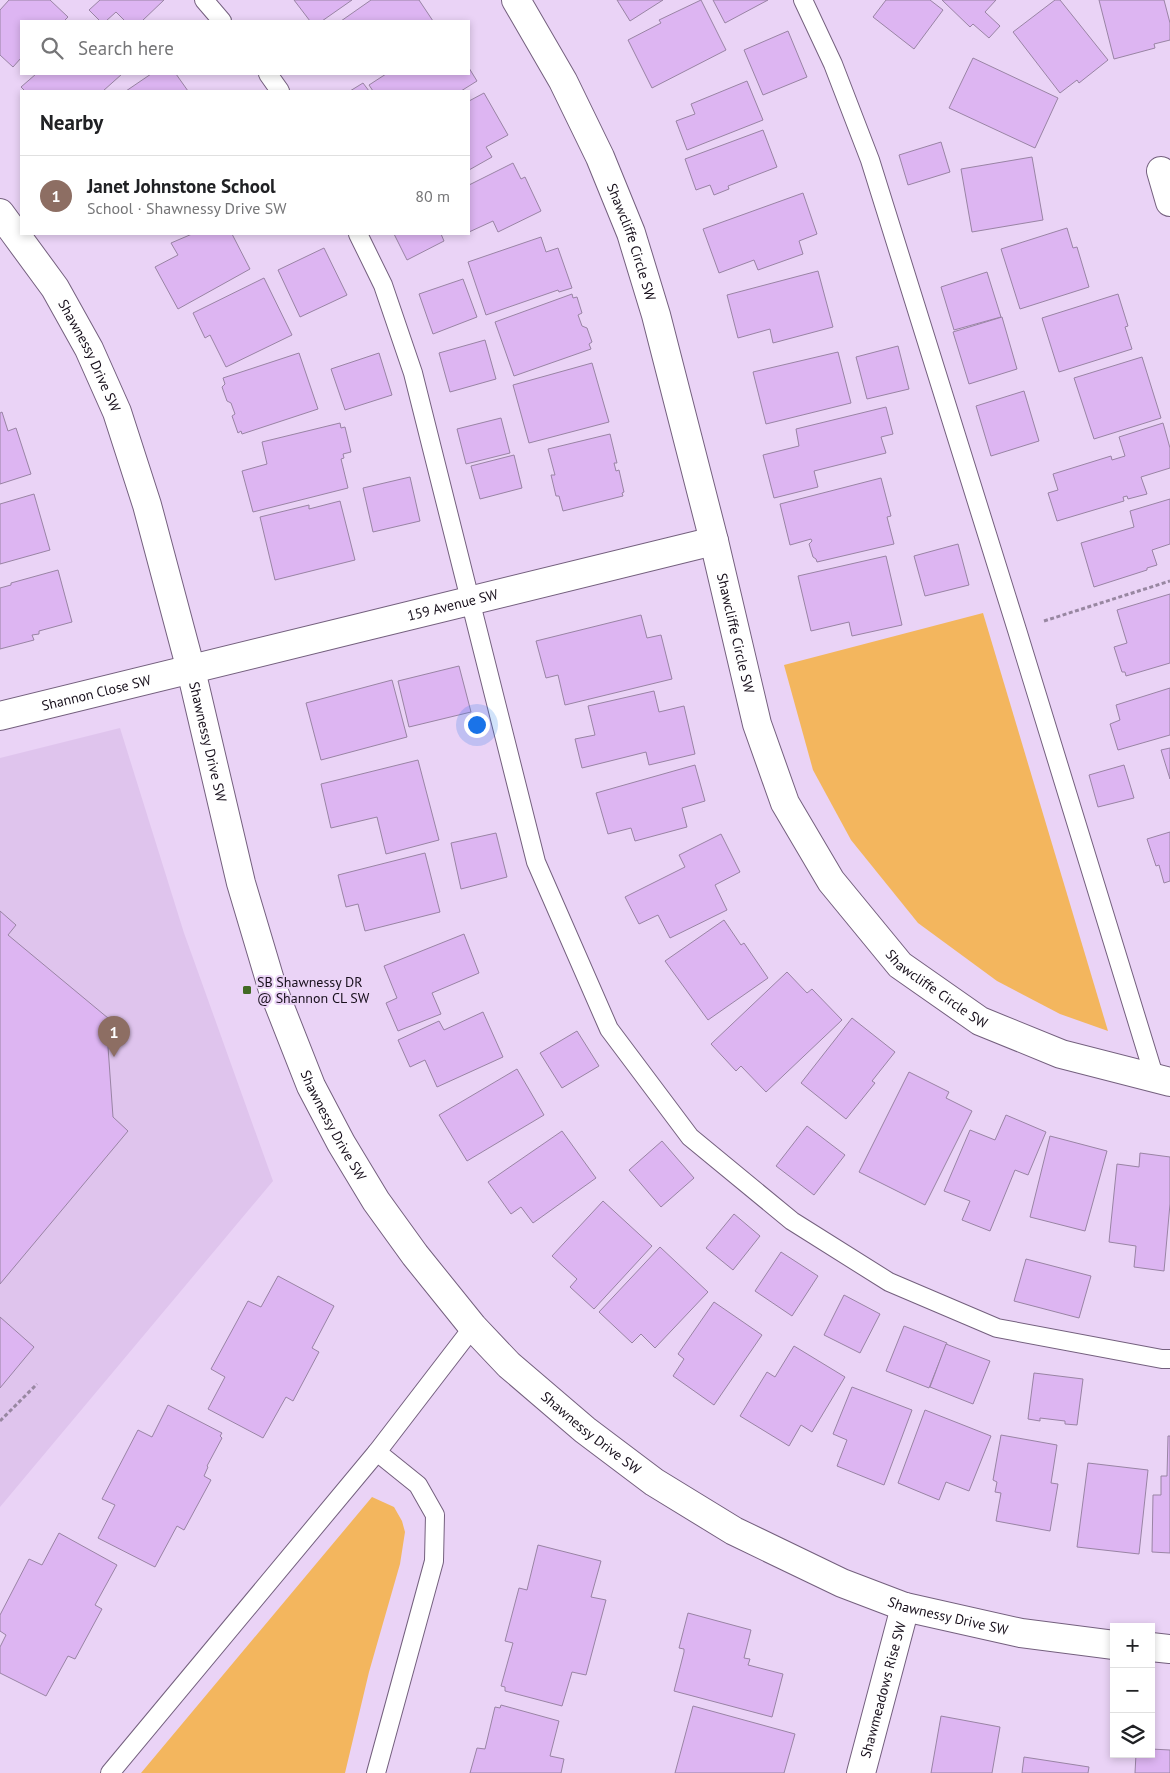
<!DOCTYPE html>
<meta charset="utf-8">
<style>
:root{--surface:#fff;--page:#f6f6f6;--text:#202124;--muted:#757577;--line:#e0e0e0;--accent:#2563eb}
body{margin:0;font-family:"PT Sans",sans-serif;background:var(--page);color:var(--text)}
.controls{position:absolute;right:15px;bottom:15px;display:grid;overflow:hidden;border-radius:0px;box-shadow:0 2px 8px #0003}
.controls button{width:45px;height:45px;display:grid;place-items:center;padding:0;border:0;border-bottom:1px solid var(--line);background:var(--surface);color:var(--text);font:25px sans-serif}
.you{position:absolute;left:476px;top:724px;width:18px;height:18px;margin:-12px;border:4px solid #fff;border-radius:50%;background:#1a73e8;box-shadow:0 0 0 8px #1a73e833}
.badge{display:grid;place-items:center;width:32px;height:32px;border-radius:50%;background:var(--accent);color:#fff;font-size:16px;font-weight:700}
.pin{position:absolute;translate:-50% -41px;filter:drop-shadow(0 1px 2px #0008)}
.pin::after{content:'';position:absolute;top:26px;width:18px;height:15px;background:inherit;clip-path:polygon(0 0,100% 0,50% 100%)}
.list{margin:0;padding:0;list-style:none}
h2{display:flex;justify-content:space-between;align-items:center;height:65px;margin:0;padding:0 20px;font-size:21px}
h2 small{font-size:16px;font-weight:400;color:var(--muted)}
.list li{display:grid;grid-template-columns:32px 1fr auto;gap:15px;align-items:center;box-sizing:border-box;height:80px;padding:0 20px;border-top:1px solid var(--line)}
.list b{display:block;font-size:19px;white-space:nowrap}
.list p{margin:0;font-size:16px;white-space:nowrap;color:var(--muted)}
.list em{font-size:16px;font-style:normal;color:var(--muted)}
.icon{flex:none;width:28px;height:28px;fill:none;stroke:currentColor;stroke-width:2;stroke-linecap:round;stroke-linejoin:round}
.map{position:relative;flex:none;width:1170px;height:1773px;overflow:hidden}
.search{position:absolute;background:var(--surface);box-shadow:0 2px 8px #0003;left:20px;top:20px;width:450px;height:55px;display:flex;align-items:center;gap:12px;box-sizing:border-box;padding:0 18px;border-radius:0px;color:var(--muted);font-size:19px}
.panel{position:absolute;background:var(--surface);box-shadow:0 2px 8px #0003;left:20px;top:90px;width:450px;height:145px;border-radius:0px}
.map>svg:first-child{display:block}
.built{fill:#dfc4ed}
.green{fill:#f3b65e}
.building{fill:#ddb5f2;stroke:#9984a4}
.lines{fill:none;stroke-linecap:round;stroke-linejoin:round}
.lane-casing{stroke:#74607e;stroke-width:20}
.street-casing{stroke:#74607e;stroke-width:30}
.path{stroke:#9887a1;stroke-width:3;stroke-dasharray:4 2.5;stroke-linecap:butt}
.lane{stroke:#fff;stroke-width:18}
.street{stroke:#fff;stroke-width:28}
.poi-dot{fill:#426924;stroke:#ead3f6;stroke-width:2}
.labels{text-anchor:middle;stroke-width:4;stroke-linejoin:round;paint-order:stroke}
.street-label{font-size:14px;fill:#170f1b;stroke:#ead3f6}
.poi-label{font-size:14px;fill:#170f1b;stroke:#ead3f6;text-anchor:start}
</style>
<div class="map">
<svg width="1170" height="1773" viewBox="0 0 1170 1773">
<rect width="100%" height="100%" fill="#ead3f6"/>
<path class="built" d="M120,728L184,933L273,1181L0,1507V758Z"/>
<g class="green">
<path d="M983,613L1108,1031L1060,1014L997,981L918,923L851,840L813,770L784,665Z"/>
<path d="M372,1497L394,1507L402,1521L405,1532L400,1564L369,1672L345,1773H141Z"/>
</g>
<g class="building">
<path d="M9,0H50L68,17L64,21H21V58L13,67L0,55V10Z"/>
<path d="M100,0H164L142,21H125L116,12L106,21H100L89,10Z"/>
<path d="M294,0H352L322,21H310Z"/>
<path d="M371,0H419L433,21H341Z"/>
<path d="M617,0H663L630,21Z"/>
<path d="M701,0L726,50L652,88L628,40L661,23L659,20Z"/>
<path d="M713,0H768L725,23Z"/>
<path d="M886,0H930L943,10L914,49L873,17Z"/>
<path d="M942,0H996L985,12L1000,26L989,38L973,24L970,27Z"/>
<path d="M1055,0H1060L1108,60L1079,83L1077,80L1060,93L1013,32Z"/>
<path d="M1099,0H1164L1170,23V40L1154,44L1155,48L1114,59Z"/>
<path d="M788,31L807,77L763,95L744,50Z"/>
<path d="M973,58L1058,98L1035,148L949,108Z"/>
<path d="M469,68L477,81L461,91H373L369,85L386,74H469Z"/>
<path d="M36,74H122L103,91H25L21,87Z"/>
<path d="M151,74H176L188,91H126Z"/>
<path d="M747,81L763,120L687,150L676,121L695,114L691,104Z"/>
<path d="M363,83L369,91H350Z"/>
<path d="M484,93L508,135L486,147L492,157L469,170V101Z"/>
<path d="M763,130L777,167L728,186L729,189L714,195L710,185L696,190L685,159Z"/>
<path d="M941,142L950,172L908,185L899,155Z"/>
<path d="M1032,157L1043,220L972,232L961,169Z"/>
<path d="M513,163L521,179L525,177L541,211L498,232L493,221L469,232V185Z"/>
<path d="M803,193L817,234L799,241L803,254L758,270L754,260L719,273L703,229Z"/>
<path d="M1067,228L1073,248L1077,247L1089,287L1020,309L1001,249Z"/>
<path d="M192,234H232L250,269L178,309L155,267L178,255L171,243Z"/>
<path d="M394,234H441L444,241L407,260Z"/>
<path d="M541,237L546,252L558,248L572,288L559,292L558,290L486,315L468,262Z"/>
<path d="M324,248L347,295L300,317L278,270Z"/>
<path d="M818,271L833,327L773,343L770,329L738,338L727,295Z"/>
<path d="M987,272L1001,317L954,330L941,287Z"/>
<path d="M264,278L292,335L226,367L210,335L205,338L193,313Z"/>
<path d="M463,279L477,317L433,334L419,294Z"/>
<path d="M572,294L573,298L577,297L582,313L578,315L582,326L587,328L592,342L589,344L591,349L514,376L495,322Z"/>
<path d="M1118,294L1128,326L1125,327L1132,349L1059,372L1042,318Z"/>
<path d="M1002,317L1017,369L969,384L953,332Z"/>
<path d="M485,340L496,379L450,392L439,353Z"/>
<path d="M898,346L909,389L867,399L856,357Z"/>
<path d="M838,352L851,403L766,424L753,372Z"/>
<path d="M299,353L318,409L242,434L241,431L238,433L232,416L235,414L231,403L227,401L222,387L225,384L223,378Z"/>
<path d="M379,353L392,395L345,410L331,369Z"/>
<path d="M1142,357L1161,418L1094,439L1074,378Z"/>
<path d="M592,363L609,422L529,443L513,385Z"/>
<path d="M1024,391L1039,441L991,456L976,406Z"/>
<path d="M886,407L893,434L881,437L886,453L814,471L818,487L774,498L763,455L799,446L796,429Z"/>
<path d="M2,412L8,431L16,428L31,474L0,484V413Z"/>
<path d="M501,418L510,453L466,464L457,429Z"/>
<path d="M340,423L341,428L345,427L351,452L343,454L344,458L341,459L348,488L253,512L242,471L267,464L262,442Z"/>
<path d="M1163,423L1170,448V468L1141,477L1147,494L1128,499L1127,496L1123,497L1124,501L1057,521L1048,493L1058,490L1053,474L1111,456L1112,460L1125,456L1119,437Z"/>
<path d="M610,434L617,463H614L616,471L619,470L624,492L622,493L623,496L563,511L559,496H556L551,475H555L548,449Z"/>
<path d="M514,455L522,488L480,499L471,466Z"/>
<path d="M410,477L420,521L373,532L363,488Z"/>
<path d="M881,478L891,516L887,517L894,544L817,562L816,559L813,557L809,544L812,541L811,539L790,545L780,504Z"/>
<path d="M34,494L50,550L0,564V504Z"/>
<path d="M1170,499V544L1152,550L1157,565L1147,568V570L1094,587L1081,543L1134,527L1130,511Z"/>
<path d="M340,501L355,560L275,580L260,517L309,505V509Z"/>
<path d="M958,544L969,585L925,596L914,556Z"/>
<path d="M886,556L902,625L852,636L849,622L811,631L798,576Z"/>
<path d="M58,570L72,622L39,631V634L32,635L34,640L0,649V588L11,585V583Z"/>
<path d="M1170,594V663L1126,676L1125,672H1122L1114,647L1127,643L1117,610Z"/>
<path d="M641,615L647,638L661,635L672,679L565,705L558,675L546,678L536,641Z"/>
<path d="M459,666L471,712L409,727L398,681Z"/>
<path d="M392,680L407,737L321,760L306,703Z"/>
<path d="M1170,688V735L1118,750L1110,724L1120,720L1116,705Z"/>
<path d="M654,691L659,712L684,706L695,754L649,765L646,752L582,768L575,739L595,735L588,706Z"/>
<path d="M1170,748V779L1161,750Z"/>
<path d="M418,760L439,840L386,854L377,817L331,828L321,784Z"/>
<path d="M695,765L705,801L682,808L687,827L635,841L631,828L608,834L596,793Z"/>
<path d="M1124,765L1134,798L1098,807L1089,775Z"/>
<path d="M1170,832V881L1164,883L1159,865L1156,866L1147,839Z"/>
<path d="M496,833L507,877L461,889L451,843Z"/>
<path d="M721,834L740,872L715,885L727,910L670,938L658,915L639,924L625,897L685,867L679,855Z"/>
<path d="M425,853L440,912L365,931L358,904L346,907L338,875Z"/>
<path d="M0,911L16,925L8,935L120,1028L108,1047L113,1117L128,1131L0,1284Z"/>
<path d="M724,920L741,945L744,943L768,978L708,1020L665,961Z"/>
<path d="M464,934L479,973L432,993L441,1014L398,1031L386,1003L397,998L384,966Z"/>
<path d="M787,972L807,993L812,989L842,1020L766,1092L741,1066L736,1071L711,1044Z"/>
<path d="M483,1012L503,1057L437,1087L425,1060L410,1067L398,1040L439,1021L444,1030Z"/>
<path d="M852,1018L895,1052L872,1081L875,1083L846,1119L801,1083Z"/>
<path d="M577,1031L599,1066L562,1088L540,1053Z"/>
<path d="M517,1069L544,1115L467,1161L439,1115Z"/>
<path d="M909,1072L949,1092L946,1098L972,1111L925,1205L859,1172Z"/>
<path d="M1006,1115L1046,1132L1028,1175L1015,1170L990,1231L962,1220L970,1201L944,1191L970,1130L995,1140Z"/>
<path d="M807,1126L845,1155L814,1195L776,1166Z"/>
<path d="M562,1131L596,1178L533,1223L521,1207L511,1214L488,1182Z"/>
<path d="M1050,1136L1107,1151L1085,1231L1030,1217Z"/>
<path d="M662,1141L694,1178L661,1207L629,1170Z"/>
<path d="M1140,1153L1170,1157V1204L1164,1271L1134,1267L1136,1246L1109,1242L1117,1164L1139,1167Z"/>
<path d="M603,1201L652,1246L594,1309L570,1287L577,1279L552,1256Z"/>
<path d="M734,1214L760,1236L733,1270L706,1248Z"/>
<path d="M660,1247L708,1292L655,1348L641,1334L632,1343L599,1312Z"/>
<path d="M781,1252L818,1276L792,1316L755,1291Z"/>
<path d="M1026,1259L1091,1276L1079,1318L1014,1301Z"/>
<path d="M278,1276L334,1306L312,1348L319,1352L293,1401L286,1397L263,1438L208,1409L225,1377L211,1369L248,1301L261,1307Z"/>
<path d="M844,1295L880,1314L860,1353L824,1335Z"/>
<path d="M714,1302L762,1335L714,1405L673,1376L684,1359L678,1354Z"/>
<path d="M0,1317L34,1347L0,1388Z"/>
<path d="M904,1326L947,1343L929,1388L886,1371Z"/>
<path d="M946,1344L990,1361L973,1404L930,1387Z"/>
<path d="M794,1346L845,1377L812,1432L801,1425L789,1446L740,1416L767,1372L775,1377Z"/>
<path d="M1034,1373L1083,1379L1077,1425L1065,1424V1421L1040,1418V1421L1028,1419Z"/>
<path d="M852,1387L912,1410L884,1485L837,1466L847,1440L833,1434Z"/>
<path d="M168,1405L222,1433L220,1436L222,1438L207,1466L208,1467L204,1476L211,1480L184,1530L177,1526L155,1567L98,1538L115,1505L102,1499L138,1430L152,1437Z"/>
<path d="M925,1410L991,1436L969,1491L946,1482L939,1500L898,1483Z"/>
<path d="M1001,1435L1057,1445L1051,1483L1058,1484L1050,1531L996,1521L1001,1493L995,1492L997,1482L993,1480Z"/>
<path d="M1168,1436H1170V1553L1152,1552L1153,1495H1161V1476H1167Z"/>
<path d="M1088,1463L1148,1470L1139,1554L1077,1547Z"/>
<path d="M59,1533L117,1565L95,1605L102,1609L75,1659L68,1656L46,1696L0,1673V1647L6,1635L0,1631V1615L29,1559L42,1565Z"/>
<path d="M538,1545L601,1561L591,1597L606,1600L586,1675L572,1672L562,1706L505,1691V1687L501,1686L513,1643L505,1641L519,1588L527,1590Z"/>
<path d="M688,1613L751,1630L744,1658L750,1659L748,1665L783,1674L772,1717L674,1691L684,1652V1649L679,1648Z"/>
<path d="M501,1705L559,1721L550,1756L564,1759L561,1773H470L477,1748L485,1749L495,1707L500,1708Z"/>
<path d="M693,1706L795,1734L784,1773H675Z"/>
<path d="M941,1716L1000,1727L992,1773H931Z"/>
<path d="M1151,1749L1170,1750V1773H1135L1136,1754H1151Z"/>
<path d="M1024,1757L1089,1767L1088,1773H1022Z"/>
</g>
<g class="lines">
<defs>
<g id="lane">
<path d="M204,0L222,21"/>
<path d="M803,0L833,64L870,160L1017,630L1155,1079"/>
<path d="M268,74L280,91"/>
<path d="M358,234L383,285L413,373L536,862L609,1029L690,1137L792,1221L889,1282L997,1328L1162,1359H1170"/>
<path d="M110,1773L377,1452L473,1327"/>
<path d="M376,1773L434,1561L435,1515L418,1485L377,1452"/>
</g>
<g id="street">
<path id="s1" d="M516,0L563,81L600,157L631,233L656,315L714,541L757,724L785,803L831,881L900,965L980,1021L1061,1054L1170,1082"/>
<path d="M1161,171L1170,202"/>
<path id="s2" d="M0,213L55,288L89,349L117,412L147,505L191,670L241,883L272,987L311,1086L341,1143L376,1201L415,1255L473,1327L509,1365L585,1430L654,1482L734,1531L842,1583L905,1607L1021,1633L1114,1645"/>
<path id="s3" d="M0,716C238,659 476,598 714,541"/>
<path d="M1151,1647L1170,1649"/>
<path id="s4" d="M861,1773L905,1607"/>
</g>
</defs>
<use href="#lane" class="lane-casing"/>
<use href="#street" class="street-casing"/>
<g class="path">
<path d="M1044,621L1170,581"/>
<path d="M0,1421L37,1384"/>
</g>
<use href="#lane" class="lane"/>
<use href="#street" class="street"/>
</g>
<rect class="poi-dot" x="242" y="985" width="10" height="10" rx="2.5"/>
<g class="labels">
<g class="street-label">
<text dy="5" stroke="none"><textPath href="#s1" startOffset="269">Shawcliffe Circle SW</textPath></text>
<text dy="5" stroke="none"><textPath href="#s2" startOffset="169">Shawnessy Drive SW</textPath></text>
<text dy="5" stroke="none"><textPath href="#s3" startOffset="466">159 Avenue SW</textPath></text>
<text dy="5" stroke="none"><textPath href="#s1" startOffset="674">Shawcliffe Circle SW</textPath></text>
<text dy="5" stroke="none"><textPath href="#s3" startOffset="99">Shannon Close SW</textPath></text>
<text dy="5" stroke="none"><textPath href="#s2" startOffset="574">Shawnessy Drive SW</textPath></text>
<text dy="5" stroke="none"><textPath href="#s1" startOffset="1094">Shawcliffe Circle SW</textPath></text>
<text dy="5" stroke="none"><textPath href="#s2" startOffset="979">Shawnessy Drive SW</textPath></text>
<text dy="5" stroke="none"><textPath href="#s2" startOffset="1384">Shawnessy Drive SW</textPath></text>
<text dy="5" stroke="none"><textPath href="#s2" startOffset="1789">Shawnessy Drive SW</textPath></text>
<text dy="5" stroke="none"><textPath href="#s4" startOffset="86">Shawmeadows Rise SW</textPath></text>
</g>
<g class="poi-label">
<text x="257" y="987">SB Shawnessy DR<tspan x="257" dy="16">@ Shannon CL SW</tspan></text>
</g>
</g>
</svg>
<div class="controls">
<button>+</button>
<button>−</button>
<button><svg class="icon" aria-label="layers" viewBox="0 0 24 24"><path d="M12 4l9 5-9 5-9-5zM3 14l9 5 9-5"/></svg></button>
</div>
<div class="you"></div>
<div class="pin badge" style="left:114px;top:1057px;background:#8d6e63">1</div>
<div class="search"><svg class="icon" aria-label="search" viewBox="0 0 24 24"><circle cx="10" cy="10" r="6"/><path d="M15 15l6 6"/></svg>Search here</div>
<section class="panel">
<h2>Nearby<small></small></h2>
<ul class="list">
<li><span class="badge" style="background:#8d6e63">1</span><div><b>Janet Johnstone School</b><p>School · Shawnessy Drive SW</p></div><em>80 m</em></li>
</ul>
</section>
</div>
